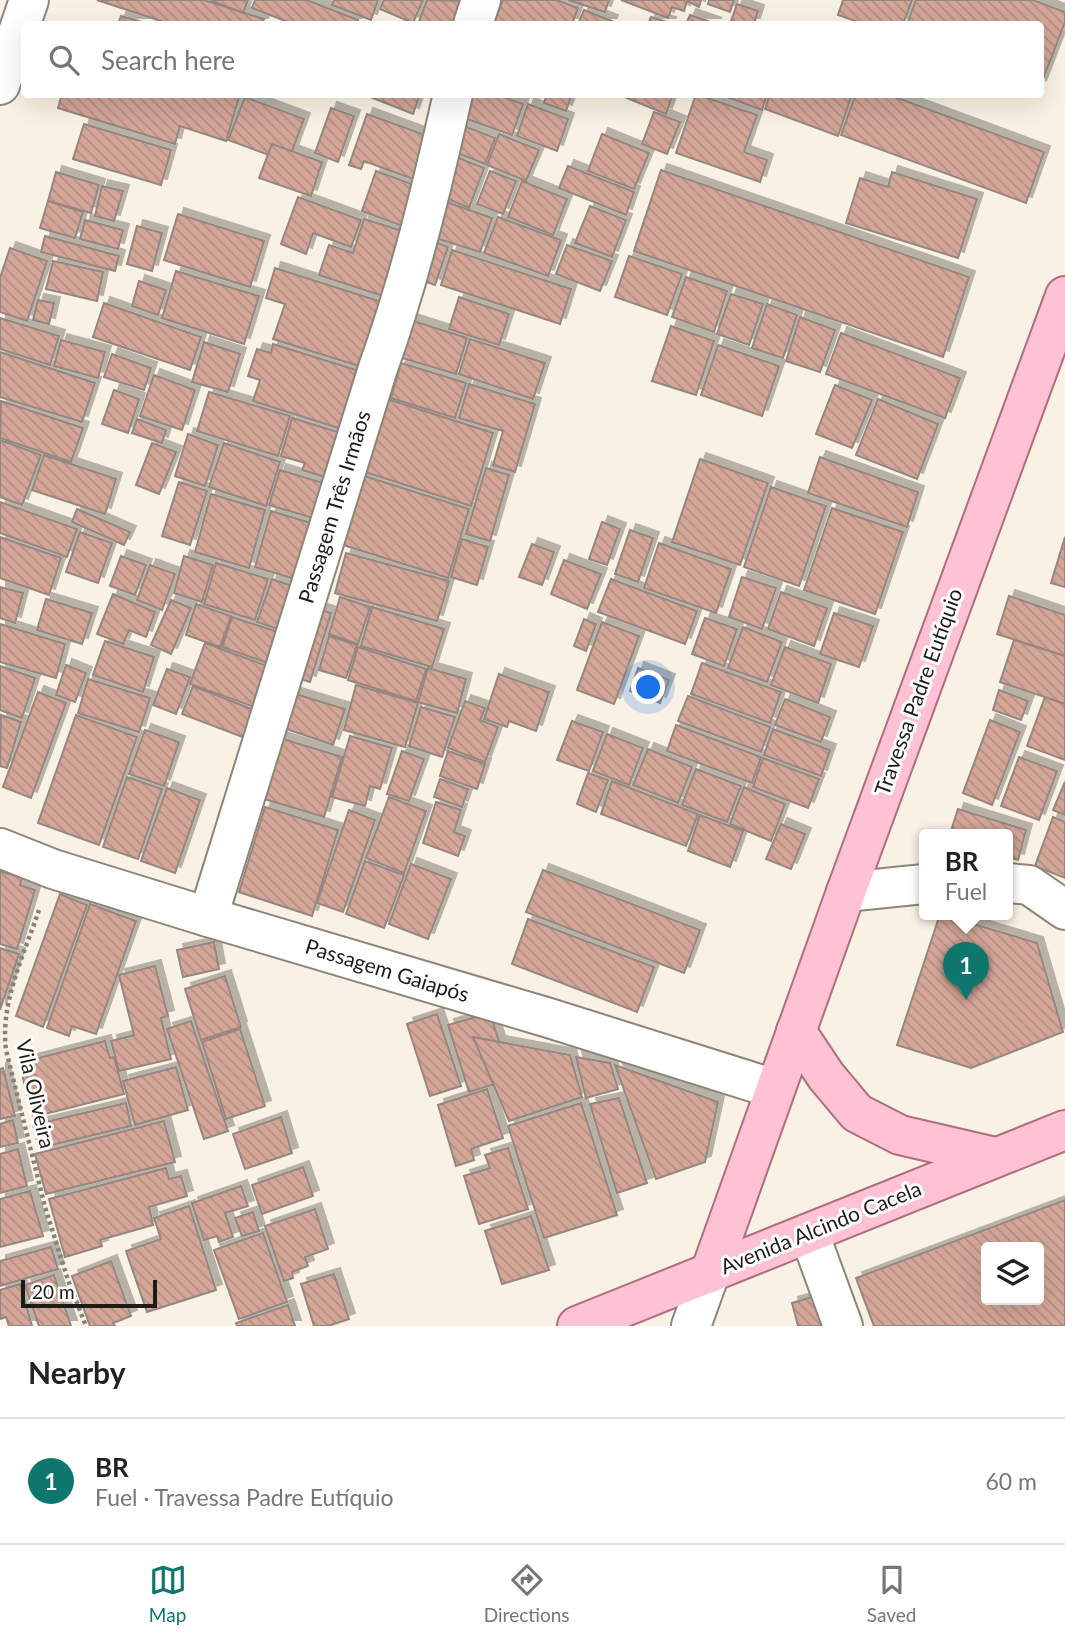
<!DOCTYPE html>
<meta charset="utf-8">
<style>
:root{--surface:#fff;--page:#f6f6f6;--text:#222;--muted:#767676;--line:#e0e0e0;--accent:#0f766e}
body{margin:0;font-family:Lato,sans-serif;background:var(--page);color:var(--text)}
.controls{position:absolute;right:21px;bottom:21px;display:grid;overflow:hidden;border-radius:7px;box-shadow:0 7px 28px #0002}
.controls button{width:63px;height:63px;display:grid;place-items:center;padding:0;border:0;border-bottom:2px solid var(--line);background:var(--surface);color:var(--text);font:35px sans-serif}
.scale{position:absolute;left:21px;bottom:18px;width:136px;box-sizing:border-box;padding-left:7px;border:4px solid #1d1b16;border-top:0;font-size:19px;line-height:24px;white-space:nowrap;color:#1d1b16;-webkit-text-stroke:5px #fff;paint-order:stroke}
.you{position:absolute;left:649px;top:688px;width:24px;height:24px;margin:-18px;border:5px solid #fff;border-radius:50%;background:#1a73e8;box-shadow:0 0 0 10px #1a73e833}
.badge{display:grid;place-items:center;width:46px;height:46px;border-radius:50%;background:var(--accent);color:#fff;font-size:23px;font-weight:700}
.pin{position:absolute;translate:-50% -58px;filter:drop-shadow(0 2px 4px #0008)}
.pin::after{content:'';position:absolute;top:37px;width:24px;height:21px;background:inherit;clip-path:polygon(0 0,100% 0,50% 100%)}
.popup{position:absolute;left:919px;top:829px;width:94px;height:91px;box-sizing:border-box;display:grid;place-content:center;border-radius:7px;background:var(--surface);filter:drop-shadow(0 2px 5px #0005);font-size:23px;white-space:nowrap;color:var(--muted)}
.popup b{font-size:26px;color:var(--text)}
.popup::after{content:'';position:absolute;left:50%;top:100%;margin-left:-14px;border:14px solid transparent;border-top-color:var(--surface)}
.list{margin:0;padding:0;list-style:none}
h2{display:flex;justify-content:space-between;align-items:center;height:91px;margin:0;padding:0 28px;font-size:30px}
h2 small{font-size:23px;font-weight:400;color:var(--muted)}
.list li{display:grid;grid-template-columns:46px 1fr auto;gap:21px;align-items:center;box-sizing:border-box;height:126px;padding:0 28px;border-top:2px solid var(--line)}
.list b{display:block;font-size:26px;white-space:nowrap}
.list p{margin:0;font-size:23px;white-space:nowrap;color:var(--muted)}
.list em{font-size:23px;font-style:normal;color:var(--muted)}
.icon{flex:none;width:38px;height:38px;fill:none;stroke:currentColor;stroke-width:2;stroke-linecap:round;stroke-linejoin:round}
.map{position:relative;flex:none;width:1065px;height:1326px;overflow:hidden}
.search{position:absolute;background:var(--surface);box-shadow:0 7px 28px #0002;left:21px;right:21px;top:21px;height:77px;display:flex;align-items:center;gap:18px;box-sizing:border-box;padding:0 24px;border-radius:7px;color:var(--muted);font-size:26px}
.sheet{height:217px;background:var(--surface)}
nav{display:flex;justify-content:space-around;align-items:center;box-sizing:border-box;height:98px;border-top:2px solid var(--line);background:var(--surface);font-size:19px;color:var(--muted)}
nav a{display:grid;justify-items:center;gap:4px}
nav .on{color:var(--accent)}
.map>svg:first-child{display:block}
.building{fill:url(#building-back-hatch);stroke:#958681;stroke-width:2;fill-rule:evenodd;filter:url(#shadow)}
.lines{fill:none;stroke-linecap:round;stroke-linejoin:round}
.minor-casing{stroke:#8c8579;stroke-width:42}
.major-casing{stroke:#af6d7f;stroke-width:42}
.path{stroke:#878279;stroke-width:4.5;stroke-dasharray:3.5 3.5;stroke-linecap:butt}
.minor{stroke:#fff;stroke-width:38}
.major{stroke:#fec2d4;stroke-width:38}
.labels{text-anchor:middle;stroke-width:6;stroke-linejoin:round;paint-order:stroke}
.street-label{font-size:21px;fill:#1d1b16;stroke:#fff}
</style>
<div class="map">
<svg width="1065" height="1326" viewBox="0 0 1065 1326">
<defs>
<pattern id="building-back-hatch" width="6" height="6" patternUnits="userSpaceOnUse" patternTransform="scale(1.75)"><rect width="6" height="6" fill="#d3a698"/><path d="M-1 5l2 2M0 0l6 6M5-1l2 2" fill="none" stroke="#b58e82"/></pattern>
<filter id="shadow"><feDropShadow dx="6" dy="-6" stdDeviation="0" flood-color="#0004"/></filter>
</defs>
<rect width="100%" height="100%" fill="#f9f1e3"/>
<g class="building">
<path d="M97,0H204L264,19L262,24H170Z"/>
<path d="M210,0H248L243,13Z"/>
<path d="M255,0H307L358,20L356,24H293L252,8Z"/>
<path d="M334,0H378L371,20L332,5Z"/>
<path d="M384,0H423L413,23L380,9Z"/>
<path d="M427,0L462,1L453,24H418Z"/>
<path d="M503,0H557L578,8L572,24H493Z"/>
<path d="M568,0H609L605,12Z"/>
<path d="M621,0H701L699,7L687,1L684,11L672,7L668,18Z"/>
<path d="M709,0H734L730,12L708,4Z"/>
<path d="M843,0H912L903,24H864L838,15Z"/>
<path d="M916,0H1033L1065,12V22L1040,87V24H907Z"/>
<path d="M737,4L758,11L754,24H730Z"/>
<path d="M584,10L612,21L611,24H578Z"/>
<path d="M690,15L716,24H686Z"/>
<path d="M121,16L149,24H118Z"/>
<path d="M651,17L670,23V24H648Z"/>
<path d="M62,94H240L226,141L180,126L175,144L58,108Z"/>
<path d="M363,94H420L413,114Z"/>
<path d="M462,94H496L523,104L512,135L456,115Z"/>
<path d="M547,94H572L566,111L544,103Z"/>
<path d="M617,94H673L666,114Z"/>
<path d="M696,94L757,115L744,152L767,160L760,182L676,153Z"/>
<path d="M719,94H767L762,110Z"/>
<path d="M770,94H852L838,136L765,109Z"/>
<path d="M856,94H887L1044,152L1026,203L841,135Z"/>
<path d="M245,97L304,119L288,162L228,140Z"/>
<path d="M528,104L568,119L557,151L517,136Z"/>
<path d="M331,108L354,116L338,162L315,153Z"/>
<path d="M654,112L680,122L667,154L642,144Z"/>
<path d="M367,114L439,140L424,183L364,161L361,169L349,165Z"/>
<path d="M84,124L171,150L161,185L73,159Z"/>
<path d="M464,126L495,138L485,164L455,152Z"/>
<path d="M499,134L539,150L526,181L487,165Z"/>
<path d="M602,134L649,153L634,189L588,171Z"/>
<path d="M272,144L322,162L311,196L259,178Z"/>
<path d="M456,157L484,168L469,208L441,196Z"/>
<path d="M568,166L634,192L626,215L559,188Z"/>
<path d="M661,170L969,277L943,357L634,251Z"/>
<path d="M376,171L428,190L413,230L362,211Z"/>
<path d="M490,171L516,181L503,214L477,204Z"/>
<path d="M56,172L99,185L91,213L48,201Z"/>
<path d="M892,172L977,199L958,258L846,223L860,178L888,187Z"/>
<path d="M522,181L567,199L553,235L508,217Z"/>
<path d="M102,186L123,191L114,221L95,216Z"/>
<path d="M298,197L361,220L351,247L313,233L306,254L281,244Z"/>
<path d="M441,200L492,218L480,252L429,236Z"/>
<path d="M48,201L83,212L75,238L40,228Z"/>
<path d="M590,206L626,220L612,257L575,243Z"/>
<path d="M178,214L264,241L250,287L164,260Z"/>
<path d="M498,217L561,240L548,276L484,253Z"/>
<path d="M364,219L415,235L395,300L319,275L329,245L353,253Z"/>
<path d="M85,220L123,230L118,249L80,239Z"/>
<path d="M137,226L162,233L152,271L127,264Z"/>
<path d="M45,236L119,256L115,271L41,252Z"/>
<path d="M428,239L448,247L435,285L415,278Z"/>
<path d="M567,245L612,261L600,291L556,274Z"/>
<path d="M10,248L47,261L27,321L0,312V278Z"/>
<path d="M452,250L571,289L560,324L441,285Z"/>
<path d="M629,256L682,274L667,315L615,297Z"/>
<path d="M53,261L103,272L97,301L46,289Z"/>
<path d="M275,268L388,304L368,369L273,339L285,304L266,298Z"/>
<path d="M176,271L259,296L244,344L162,318Z"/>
<path d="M686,277L727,291L714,332L672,317Z"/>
<path d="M139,281L166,290L158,315L132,306Z"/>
<path d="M731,294L763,304L749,345L717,334Z"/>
<path d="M459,297L509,314L499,345L449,329Z"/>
<path d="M38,300L54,303L49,324L33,320Z"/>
<path d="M104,303L201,337L190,370L93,337Z"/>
<path d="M767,304L797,315L783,358L752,348Z"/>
<path d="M800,317L835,330L820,372L786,361Z"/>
<path d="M0,318L59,336L50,365L0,349Z"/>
<path d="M404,318L467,338L456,374L392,355Z"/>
<path d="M671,326L714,341L696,395L652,381Z"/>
<path d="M841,333L960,378L945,418L826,374Z"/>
<path d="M470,339L545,363L533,399L459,374Z"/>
<path d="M61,340L105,352L98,378L54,366Z"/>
<path d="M204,342L240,354L228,392L192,382Z"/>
<path d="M273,344L369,374L351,432L253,401L260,380L248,376L257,349L271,353Z"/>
<path d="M718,345L779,366L762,416L701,395Z"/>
<path d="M0,352L95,383L82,422L0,397Z"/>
<path d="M112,354L151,368L144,390L104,377Z"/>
<path d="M401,363L466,383L455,418L391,398Z"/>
<path d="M154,375L195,390L182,430L140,416Z"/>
<path d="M469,384L535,404L515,472L493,465L503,431L459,418Z"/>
<path d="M835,385L872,400L852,448L816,434Z"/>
<path d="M114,390L139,399L128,433L102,424Z"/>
<path d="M209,392L290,416L278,456L197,431Z"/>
<path d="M381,397L493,433L471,506L359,470Z"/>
<path d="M878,399L938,424L917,479L856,455Z"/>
<path d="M1,401L83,428L71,462L0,438Z"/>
<path d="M292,418L351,436L338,481L302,470L305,463L281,456Z"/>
<path d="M137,419L166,430L162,443L132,433Z"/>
<path d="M188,434L218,445L205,486L175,476Z"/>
<path d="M0,440L41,455L22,505L0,497Z"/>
<path d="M152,443L176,452L159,494L136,485Z"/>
<path d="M224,443L280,462L266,506L209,487Z"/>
<path d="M44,455L116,479L105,514L32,490Z"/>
<path d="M820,457L918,492L907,527L808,493Z"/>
<path d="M700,459L768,483L740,565L672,542Z"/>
<path d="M486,468L509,475L490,541L466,534Z"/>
<path d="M280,470L333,486L323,521L269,505Z"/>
<path d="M358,474L469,509L448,578L337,543Z"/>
<path d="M179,482L207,491L190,545L162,536Z"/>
<path d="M771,487L826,506L799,586L744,567Z"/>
<path d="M211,494L265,510L249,568L195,552Z"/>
<path d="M0,502L77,529L67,557L0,533Z"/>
<path d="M832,508L903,532L875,614L804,590Z"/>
<path d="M77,509L130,532L124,545L72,522Z"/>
<path d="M271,511L321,526L305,582L255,567Z"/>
<path d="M602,522L620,529L607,565L589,559Z"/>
<path d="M630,530L653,538L638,582L615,574Z"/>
<path d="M80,532L112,543L98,583L66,572Z"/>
<path d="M0,537L61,558L49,595L0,578Z"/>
<path d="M1065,537V587L1051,583Z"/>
<path d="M462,539L488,547L477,585L451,577Z"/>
<path d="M659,543L731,569L716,613L644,588Z"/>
<path d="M532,544L554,552L542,585L519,577Z"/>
<path d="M346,553L449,581L437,621L335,593Z"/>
<path d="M121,556L146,565L135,595L110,586Z"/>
<path d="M184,556L213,565L202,602L174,593Z"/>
<path d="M564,560L601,574L587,609L551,594Z"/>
<path d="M216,563L268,579L255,620L204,604Z"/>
<path d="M150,565L175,574L162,610L137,600Z"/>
<path d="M742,577L776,588L762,629L729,617Z"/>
<path d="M272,579L304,590L289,633L257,622Z"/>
<path d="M611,579L697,611L685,644L598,612Z"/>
<path d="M0,587L23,593L15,623L0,618Z"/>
<path d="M781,592L827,608L814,646L768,629Z"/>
<path d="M113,594L155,612L146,637L129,630L123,644L97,634Z"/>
<path d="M1009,596L1065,615V656L997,634Z"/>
<path d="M340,597L370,607L358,644L329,634Z"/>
<path d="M46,599L92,613L82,644L37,630Z"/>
<path d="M171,600L191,608L171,654L151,645Z"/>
<path d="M196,604L231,616L220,647L186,635Z"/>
<path d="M312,607L331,613L310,682L292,676Z"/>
<path d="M372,607L444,629L432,667L361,646Z"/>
<path d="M834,613L873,626L859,667L820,654Z"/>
<path d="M232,617L278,632L268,663L222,647Z"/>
<path d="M705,618L737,629L724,666L692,654Z"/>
<path d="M584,619L596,624L586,651L574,646Z"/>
<path d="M602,622L639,636L614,704L577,690Z"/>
<path d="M0,624L65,644L56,678L0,662Z"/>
<path d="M743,627L782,642L767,682L728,668Z"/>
<path d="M329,636L357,645L346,678L319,670Z"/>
<path d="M1014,640L1065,656V704L1000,682Z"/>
<path d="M105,641L154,657L143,692L93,675Z"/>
<path d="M205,643L278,670L263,710L190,684Z"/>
<path d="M358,647L426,669L416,701L348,680Z"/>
<path d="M785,647L831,664L818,703L771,685Z"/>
<path d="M702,663L781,692L770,723L691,694Z"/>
<path d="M66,665L86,673L75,702L56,695Z"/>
<path d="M0,666L35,678L22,718L0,710Z"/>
<path d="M428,668L466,679L457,713L418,702Z"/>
<path d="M638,668L669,680L660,703L630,691Z"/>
<path d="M167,669L190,677L176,714L153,705Z"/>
<path d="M499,674L549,692L536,731L509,721L507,727L484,719Z"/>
<path d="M88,679L150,698L139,732L78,713Z"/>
<path d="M356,685L418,703L405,747L344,730Z"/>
<path d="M193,686L264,714L253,741L182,714Z"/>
<path d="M999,690L1028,701L1021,720L993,710Z"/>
<path d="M38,692L66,703L31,798L3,787Z"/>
<path d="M289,692L345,709L333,745L278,726Z"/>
<path d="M688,696L770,727L761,752L678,721Z"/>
<path d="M1045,697L1065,704V760L1027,746Z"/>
<path d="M785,699L830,717L821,742L775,725Z"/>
<path d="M465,701L485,708L480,720L498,727L485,762L448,748Z"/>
<path d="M421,707L455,717L442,757L409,746Z"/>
<path d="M1,715L21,722L7,768L0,766Z"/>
<path d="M76,715L137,737L99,845L38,823Z"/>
<path d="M990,720L1020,732L992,805L963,793Z"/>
<path d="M572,721L603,732L589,771L557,760Z"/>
<path d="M676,725L761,757L752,783L667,751Z"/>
<path d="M773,729L830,750L821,776L764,755Z"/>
<path d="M145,730L179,742L164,786L129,774Z"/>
<path d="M607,734L643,748L629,785L593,771Z"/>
<path d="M350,736L392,748L380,789L370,786L365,806L332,797Z"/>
<path d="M280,738L342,757L324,817L261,798Z"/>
<path d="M648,749L692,767L678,803L633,785Z"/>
<path d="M402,751L424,759L409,801L387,794Z"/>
<path d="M448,751L485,764L477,789L440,776Z"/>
<path d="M1019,757L1057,771L1039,820L1001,806Z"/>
<path d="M763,758L819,779L808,808L753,787Z"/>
<path d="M696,769L741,786L727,822L682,805Z"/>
<path d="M588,773L608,780L596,812L577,804Z"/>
<path d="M127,777L162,789L138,859L103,847Z"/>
<path d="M440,779L468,789L462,807L434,797Z"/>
<path d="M612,781L698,814L686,846L601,814Z"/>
<path d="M1065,782V815L1053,810Z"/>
<path d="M744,787L785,804L771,841L730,824Z"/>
<path d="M167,788L200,800L175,873L141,861Z"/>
<path d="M389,797L426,811L404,873L366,858Z"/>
<path d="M436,802L461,810L454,832L465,836L458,856L423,843Z"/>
<path d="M265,807L338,830L312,916L239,892Z"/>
<path d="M958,809L1026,830L1018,860L1008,857V834H950Z"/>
<path d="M349,810L375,820L343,912L317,903Z"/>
<path d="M700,815L743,831L730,867L688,851Z"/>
<path d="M1053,817L1065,822V878L1035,866Z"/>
<path d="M781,824L805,834L791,869L766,859Z"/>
<path d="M365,861L404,875L384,928L346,914Z"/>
<path d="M411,864L451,879L428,939L389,924Z"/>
<path d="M543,870L700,930L684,973L526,912Z"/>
<path d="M0,871L22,878L20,885L35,890L17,949L0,944Z"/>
<path d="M60,894L87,905L43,1027L16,1016Z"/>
<path d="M90,904L136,921L96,1034L72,1026L69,1036L47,1028Z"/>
<path d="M940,914L1037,943L1063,1032L971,1068L897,1045Z"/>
<path d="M528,919L654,967L637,1012L512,964Z"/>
<path d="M214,942L219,969L183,977L177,950Z"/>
<path d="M0,948L19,954L0,1010Z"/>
<path d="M155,966L168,1016L161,1018L171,1059L119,1071L111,1041L134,1035L119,975Z"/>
<path d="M225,976L241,1027L201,1040L185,989Z"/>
<path d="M490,1013L511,1079L469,1092L448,1025Z"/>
<path d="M437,1014L461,1086L430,1096L407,1024Z"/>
<path d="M191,1021L228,1131L204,1139L167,1029Z"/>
<path d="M240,1029L265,1106L226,1119L202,1042Z"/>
<path d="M473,1037L570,1055L582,1097L509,1121Z"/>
<path d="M105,1041L110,1058L114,1057L124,1094L33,1117L19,1063Z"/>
<path d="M576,1057L610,1063L618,1089L586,1098Z"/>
<path d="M615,1065L718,1102L705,1162L656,1179Z"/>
<path d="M176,1067L188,1110L135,1125L123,1081Z"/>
<path d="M3,1068L15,1116L0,1119V1069Z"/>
<path d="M487,1089L503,1138L471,1149L474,1160L456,1166L438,1105Z"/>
<path d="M619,1098L647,1183L617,1193L590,1104Z"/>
<path d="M126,1103L131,1126L39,1148L33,1125Z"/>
<path d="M581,1103L617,1215L544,1238L508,1126Z"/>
<path d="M281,1117L292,1153L245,1169L233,1134Z"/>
<path d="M13,1120L18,1143L0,1147V1124Z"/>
<path d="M164,1121L175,1162L46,1194L35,1154Z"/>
<path d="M508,1148L528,1209L479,1224L464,1176L490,1168L485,1155Z"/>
<path d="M18,1149L27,1186L0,1193V1154Z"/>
<path d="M303,1167L313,1196L262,1214L252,1185Z"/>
<path d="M166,1168L169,1179L181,1176L187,1196L149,1207L153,1225L100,1240L102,1246L65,1257L49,1199Z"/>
<path d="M241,1186L248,1206L225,1213L233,1237L219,1242L217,1236L204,1240L192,1203Z"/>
<path d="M30,1191L43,1236L0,1247V1199Z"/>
<path d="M1065,1200V1326H874L856,1278ZM986,1247H1039V1300H986Z"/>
<path d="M189,1206L216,1290L147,1312L126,1251L161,1239L154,1218Z"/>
<path d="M315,1209L328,1249L305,1257L308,1266L292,1272L293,1278L284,1281L265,1226Z"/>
<path d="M253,1212L259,1231L242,1236L235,1218Z"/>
<path d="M531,1216L549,1270L502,1284L485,1231Z"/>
<path d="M263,1233L287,1302L239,1319L214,1250Z"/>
<path d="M51,1247L58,1269L0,1286V1261Z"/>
<path d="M111,1261L131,1316L113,1323L115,1326H90L72,1276Z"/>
<path d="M334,1274L349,1319L328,1326H314L301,1284Z"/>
<path d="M54,1275L71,1326H39L25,1285Z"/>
<path d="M20,1284L32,1326H9L6,1317L0,1319V1290Z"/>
<path d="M812,1297L824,1326H798L792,1303Z"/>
<path d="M288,1305L295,1326H237L236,1323Z"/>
</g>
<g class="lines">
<defs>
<g id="minor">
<path d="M473,24L481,0"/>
<path d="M0,85L29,0"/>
<path d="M0,848L53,869L208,917L549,1018L775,1089"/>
<path d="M1008,883L1029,885L1065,910"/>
<path d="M846,892L924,884"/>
<path d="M208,917L378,368C410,279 432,187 453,94"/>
<path d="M809,1233L843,1326"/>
<path d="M691,1326L710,1273"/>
</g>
<g id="major">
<path d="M796,1031L826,1076L857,1113L900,1135L995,1157"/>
<path d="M710,1273L846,892L1065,296"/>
<path d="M577,1326L1065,1130"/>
</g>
</defs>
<use href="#minor" class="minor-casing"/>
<use href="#major" class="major-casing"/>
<path class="path" d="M39,910C24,955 0,1002 6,1050L45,1207L68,1280L86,1326"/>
<use href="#minor" class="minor"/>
<use href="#major" class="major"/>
</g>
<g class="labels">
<g class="street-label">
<text transform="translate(335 507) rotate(-73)" y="7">Passagem Três Irmãos</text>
<text transform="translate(919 692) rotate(-70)" y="7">Travessa Padre Eutíquio</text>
<text transform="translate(387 971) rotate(17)" y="7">Passagem Gaiapós</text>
<text transform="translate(35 1094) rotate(77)" y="7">Vila Oliveira</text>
<text transform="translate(821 1228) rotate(-22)" y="7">Avenida Alcindo Cacela</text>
</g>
</g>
</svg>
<div class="controls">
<button><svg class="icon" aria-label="layers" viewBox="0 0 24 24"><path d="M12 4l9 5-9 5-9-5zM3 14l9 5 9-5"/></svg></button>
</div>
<div class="scale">20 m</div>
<div class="you"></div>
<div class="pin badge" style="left:966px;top:1000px">1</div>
<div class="popup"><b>BR</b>Fuel</div>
<div class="search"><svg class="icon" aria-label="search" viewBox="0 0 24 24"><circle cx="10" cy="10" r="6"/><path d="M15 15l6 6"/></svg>Search here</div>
</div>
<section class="sheet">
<h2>Nearby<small></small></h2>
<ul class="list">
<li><span class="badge">1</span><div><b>BR</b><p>Fuel · Travessa Padre Eutíquio</p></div><em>60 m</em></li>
</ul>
</section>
<nav>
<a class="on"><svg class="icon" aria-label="map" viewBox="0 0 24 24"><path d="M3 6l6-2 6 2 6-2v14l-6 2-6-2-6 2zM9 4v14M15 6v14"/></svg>Map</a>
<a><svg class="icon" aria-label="directions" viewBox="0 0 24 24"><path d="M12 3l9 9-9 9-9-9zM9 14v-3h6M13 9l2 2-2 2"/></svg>Directions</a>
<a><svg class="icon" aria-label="saved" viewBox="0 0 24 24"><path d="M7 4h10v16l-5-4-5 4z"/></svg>Saved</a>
</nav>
